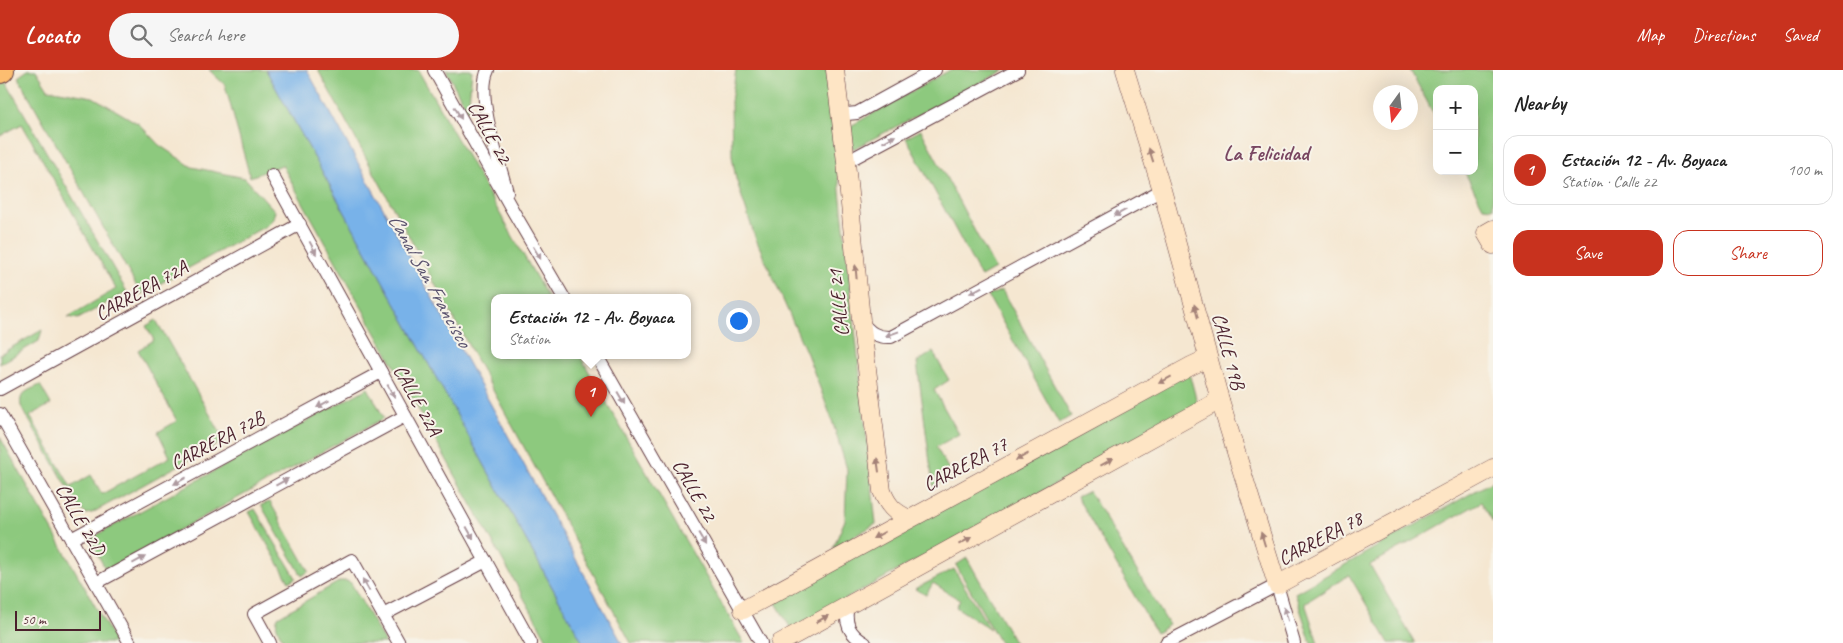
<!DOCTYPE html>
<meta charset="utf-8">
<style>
:root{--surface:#fff;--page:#f6f6f6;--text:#222;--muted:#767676;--line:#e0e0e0;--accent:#c8321e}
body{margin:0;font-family:Caveat,sans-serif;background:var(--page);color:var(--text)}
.controls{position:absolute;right:15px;top:15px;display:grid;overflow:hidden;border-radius:10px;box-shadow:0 5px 20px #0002}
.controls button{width:45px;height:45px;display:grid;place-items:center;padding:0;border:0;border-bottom:1px solid var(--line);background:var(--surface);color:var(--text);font:25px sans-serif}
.compass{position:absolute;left:1373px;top:15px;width:45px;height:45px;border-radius:50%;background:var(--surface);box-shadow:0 5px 20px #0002;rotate:195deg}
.scale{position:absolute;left:15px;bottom:12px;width:86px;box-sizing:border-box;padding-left:5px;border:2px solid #4a1f2b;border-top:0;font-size:14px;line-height:18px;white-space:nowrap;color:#4a1f2b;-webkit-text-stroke:4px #f7f3e8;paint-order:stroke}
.you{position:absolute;left:738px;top:250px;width:18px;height:18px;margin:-12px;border:4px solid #fff;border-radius:50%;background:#1a73e8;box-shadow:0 0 0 8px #1a73e833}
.badge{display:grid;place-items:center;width:32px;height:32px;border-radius:50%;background:var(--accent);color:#fff;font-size:16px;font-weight:700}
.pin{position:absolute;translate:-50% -41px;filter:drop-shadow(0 1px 2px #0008)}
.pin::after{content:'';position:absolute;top:26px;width:18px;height:15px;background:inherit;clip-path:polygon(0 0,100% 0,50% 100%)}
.popup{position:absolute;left:491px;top:224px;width:200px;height:65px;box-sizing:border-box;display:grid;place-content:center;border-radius:10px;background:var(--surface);filter:drop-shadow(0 1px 4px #0005);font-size:16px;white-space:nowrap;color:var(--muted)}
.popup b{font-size:19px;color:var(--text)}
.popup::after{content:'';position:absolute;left:50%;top:100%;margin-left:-10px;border:10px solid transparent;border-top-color:var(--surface)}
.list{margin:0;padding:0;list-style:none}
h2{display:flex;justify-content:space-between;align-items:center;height:65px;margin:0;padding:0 20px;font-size:21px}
h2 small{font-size:16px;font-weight:400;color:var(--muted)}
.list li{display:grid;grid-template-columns:32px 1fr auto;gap:15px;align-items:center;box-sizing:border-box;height:70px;margin:0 10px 10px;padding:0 10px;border:1px solid var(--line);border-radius:15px}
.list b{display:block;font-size:19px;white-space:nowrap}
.list p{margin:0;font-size:16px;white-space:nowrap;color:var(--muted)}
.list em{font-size:16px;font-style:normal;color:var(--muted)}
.actions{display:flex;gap:10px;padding:15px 20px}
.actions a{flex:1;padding:11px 0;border:1px solid var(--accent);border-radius:15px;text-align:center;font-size:18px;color:var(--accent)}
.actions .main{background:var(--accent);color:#fff}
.icon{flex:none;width:28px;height:28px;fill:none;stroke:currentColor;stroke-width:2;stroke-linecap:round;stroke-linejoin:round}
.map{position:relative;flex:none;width:1493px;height:573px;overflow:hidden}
header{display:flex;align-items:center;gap:30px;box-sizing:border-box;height:70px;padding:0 25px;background:var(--accent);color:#fff}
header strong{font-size:24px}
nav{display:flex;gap:28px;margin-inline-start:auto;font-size:18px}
.search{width:350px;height:45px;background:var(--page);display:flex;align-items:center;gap:12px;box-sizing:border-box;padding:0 18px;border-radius:28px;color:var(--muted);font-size:19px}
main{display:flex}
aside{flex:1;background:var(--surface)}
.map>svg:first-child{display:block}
.green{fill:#8dc97e;stroke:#6c7454}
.water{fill:#78b2e9;stroke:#61688a}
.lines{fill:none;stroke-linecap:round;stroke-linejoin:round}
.street-casing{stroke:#643d44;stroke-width:14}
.secondary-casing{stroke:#643d44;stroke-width:19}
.highway-casing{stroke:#643d44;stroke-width:26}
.street{stroke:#fff;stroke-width:12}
.secondary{stroke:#fee5c5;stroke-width:18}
.highway{stroke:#fcbd6f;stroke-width:24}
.oneway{fill:#ae9aa0}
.oneway2{fill:#a48278}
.labels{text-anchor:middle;stroke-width:4;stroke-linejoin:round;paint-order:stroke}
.street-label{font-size:20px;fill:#4a1f2b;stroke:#f7f3e8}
.neighbourhood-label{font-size:21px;font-weight:bold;fill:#794762;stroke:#f7f3e8}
.water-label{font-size:21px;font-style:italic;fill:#5a526e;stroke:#f7f3e8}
</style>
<header>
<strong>Locato</strong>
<div class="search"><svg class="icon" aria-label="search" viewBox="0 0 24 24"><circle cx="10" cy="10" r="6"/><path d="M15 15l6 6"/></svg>Search here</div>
<nav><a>Map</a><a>Directions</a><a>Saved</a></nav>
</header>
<main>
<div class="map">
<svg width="1493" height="573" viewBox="0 0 1493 573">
<rect width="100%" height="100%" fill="#f7f3e8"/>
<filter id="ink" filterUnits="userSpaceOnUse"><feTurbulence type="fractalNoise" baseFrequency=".02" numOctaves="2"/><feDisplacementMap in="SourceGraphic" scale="10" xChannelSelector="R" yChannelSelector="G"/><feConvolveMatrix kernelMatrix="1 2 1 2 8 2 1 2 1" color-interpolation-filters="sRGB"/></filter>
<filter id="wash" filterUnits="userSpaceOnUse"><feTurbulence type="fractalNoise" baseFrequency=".0096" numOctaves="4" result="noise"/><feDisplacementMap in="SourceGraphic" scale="20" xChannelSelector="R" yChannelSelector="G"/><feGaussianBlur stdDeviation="1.12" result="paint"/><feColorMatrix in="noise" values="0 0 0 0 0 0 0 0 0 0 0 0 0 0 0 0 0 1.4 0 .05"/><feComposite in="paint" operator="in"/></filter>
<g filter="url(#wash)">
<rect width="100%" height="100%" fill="#f5e7d1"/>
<g class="green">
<path d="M28,0H36L48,19L93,27L139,54L159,75L192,97L245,108L275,141L273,149L266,156L141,224L18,7Z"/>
<path d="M209,0H266L583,573H549L282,95L250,107L225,15Z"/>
<path d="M318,0H418L548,228H495V286H580L744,573H631Z"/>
<path d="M446,0H472L468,42Z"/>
<path d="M736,0H827L876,454L833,478L845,450L847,399L831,347L807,284L755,167L736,109L732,86L731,31Z"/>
<path d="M950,0H1005L853,79L847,58Z"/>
<path d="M1410,0H1493V138L1483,137L1464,101H1474V19H1437V50Z"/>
<path d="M6,12L127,222L78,249L68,247L116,219L22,54L0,66V17Z"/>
<path d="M921,60L995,199L981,207L906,68Z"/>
<path d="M1002,220L1071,346L1059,353L988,226Z"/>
<path d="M156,250L225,371L214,376L92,443L86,444L80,439L21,336C18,322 30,320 40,315L51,334L30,346L71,417L91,405L102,424L170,387L158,362L177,351L138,280L154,270L146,256Z"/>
<path d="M42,260L39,271L0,294V284Z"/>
<path d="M933,282L949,310L934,320L959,364L936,377L952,405L933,416L917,292Z"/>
<path d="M1189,302L1198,336L791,559L774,529Z"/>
<path d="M368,318L384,348L106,500L89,469Z"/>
<path d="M0,367L116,573H0Z"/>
<path d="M1493,411V452L1481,432L1370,495L1415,573H1389L1349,505L1305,533L1318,573H1311L1295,523Z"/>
<path d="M1089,421L1169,555L1156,563L1077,427Z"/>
<path d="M270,432L309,501L302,506L261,435Z"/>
<path d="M255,439L296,508L289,512L249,442Z"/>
<path d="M967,488L1015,573H1000L956,495Z"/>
<path d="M954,499L990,559L956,537L960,530L933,513L926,525L915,519Z"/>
<path d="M340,511H347L351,513L385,573H285C281,565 273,556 278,547Z"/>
</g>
<path class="water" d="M266,0H307L622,573H583Z"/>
</g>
<g filter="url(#ink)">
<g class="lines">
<defs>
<g id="street">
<path d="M434,0L513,141L564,228"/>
<path d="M488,0C475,26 500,94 507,122"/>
<path d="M838,40L847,44L857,43L935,0"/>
<path d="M846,92L1018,0"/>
<path d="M272,105L531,573"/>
<path d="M861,251C869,262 877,268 891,267L1162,120"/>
<path d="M597,286L761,573"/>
<path d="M0,319L300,154"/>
<path d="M0,344L130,573"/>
<path d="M71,469L381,302"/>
<path d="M96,513L405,346"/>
<path d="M848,535C844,553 849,564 865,573"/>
<path d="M383,545L486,491"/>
<path d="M270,573L254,544L352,490L399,573"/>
<path d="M1166,573L1277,515L1294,573"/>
</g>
<g id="secondary">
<path d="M835,0L846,92L861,250L882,421C888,436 894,442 909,449"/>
<path d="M1125,0L1162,120L1220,330L1277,515L1493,398"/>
<path d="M1493,159L1486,163L1493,175"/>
<path d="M743,540L1191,296L1208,288"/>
<path d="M780,573L1220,330"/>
</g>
<path id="highway" d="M0,1L2,0"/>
</defs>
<use href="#street" class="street-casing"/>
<use href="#secondary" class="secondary-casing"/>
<use href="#highway" class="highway-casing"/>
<use href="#street" class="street"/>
<use href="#secondary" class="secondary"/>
<use href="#highway" class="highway"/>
</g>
<defs><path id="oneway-solid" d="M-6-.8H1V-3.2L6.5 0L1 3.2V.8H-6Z" transform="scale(1.25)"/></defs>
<g class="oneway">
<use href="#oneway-solid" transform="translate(458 43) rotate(61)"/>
<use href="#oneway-solid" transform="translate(889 69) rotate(-28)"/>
<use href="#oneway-solid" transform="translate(1120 143) rotate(152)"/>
<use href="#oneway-solid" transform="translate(313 178) rotate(62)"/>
<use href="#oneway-solid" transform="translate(537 183) rotate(59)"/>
<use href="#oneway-solid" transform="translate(976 220) rotate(152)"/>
<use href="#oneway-solid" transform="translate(892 264) rotate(160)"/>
<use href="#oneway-solid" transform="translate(391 321) rotate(61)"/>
<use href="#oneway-solid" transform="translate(621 328) rotate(60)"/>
<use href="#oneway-solid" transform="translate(323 334) rotate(151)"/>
<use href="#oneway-solid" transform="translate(180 411) rotate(152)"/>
<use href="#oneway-solid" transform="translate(282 412) rotate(-29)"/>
<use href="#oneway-solid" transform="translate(470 463) rotate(61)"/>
<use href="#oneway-solid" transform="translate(702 469) rotate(60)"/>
<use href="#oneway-solid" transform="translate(139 490) rotate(-28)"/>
<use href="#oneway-solid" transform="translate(366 515) rotate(-119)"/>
<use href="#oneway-solid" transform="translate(1286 544) rotate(-107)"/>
</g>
<g class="oneway2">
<use href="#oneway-solid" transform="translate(1151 85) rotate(-108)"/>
<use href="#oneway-solid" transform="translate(856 202) rotate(-95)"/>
<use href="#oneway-solid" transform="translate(1196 241) rotate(-105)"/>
<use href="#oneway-solid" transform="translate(1165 310) rotate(152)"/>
<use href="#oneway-solid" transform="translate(1022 387) rotate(152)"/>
<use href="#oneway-solid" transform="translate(1107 392) rotate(-29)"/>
<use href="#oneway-solid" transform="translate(878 395) rotate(-98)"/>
<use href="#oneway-solid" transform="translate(879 465) rotate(151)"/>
<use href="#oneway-solid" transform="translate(1263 469) rotate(-107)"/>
<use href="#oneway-solid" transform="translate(965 471) rotate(-29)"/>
<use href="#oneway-solid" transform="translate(822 549) rotate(-29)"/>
</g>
</g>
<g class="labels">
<g class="street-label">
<text transform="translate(490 62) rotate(61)" y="7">CALLE 22</text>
<text transform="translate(141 220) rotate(-29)" y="7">CARRERA 72A</text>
<text transform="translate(838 233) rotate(-96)" y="7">CALLE 21</text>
<text transform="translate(1229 281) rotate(75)" y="7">CALLE 19B</text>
<text transform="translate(418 330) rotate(61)" y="7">CALLE 22A</text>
<text transform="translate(217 370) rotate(-28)" y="7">CARRERA 72B</text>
<text transform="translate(965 394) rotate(-28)" y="7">CARRERA 77</text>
<text transform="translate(695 420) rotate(60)" y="7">CALLE 22</text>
<text transform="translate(81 449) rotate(60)" y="7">CALLE 22D</text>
<text transform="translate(1320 468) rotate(-28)" y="7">CARRERA 78</text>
</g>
<g class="neighbourhood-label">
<text x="1266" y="90">La Felicidad</text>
</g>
<g class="water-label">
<text transform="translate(430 210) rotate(61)" y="7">Canal San Francisco</text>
</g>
</g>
</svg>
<div class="controls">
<button>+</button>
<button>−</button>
</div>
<svg class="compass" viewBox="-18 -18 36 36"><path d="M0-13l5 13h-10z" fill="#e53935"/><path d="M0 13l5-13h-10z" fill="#767676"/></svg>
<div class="scale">50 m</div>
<div class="you"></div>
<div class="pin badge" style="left:591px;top:347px">1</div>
<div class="popup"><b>Estación 12 - Av. Boyaca</b>Station</div>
</div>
<aside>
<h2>Nearby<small></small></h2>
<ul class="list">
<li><span class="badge">1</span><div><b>Estación 12 - Av. Boyaca</b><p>Station · Calle 22</p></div><em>100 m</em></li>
</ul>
<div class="actions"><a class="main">Save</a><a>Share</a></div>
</aside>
</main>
